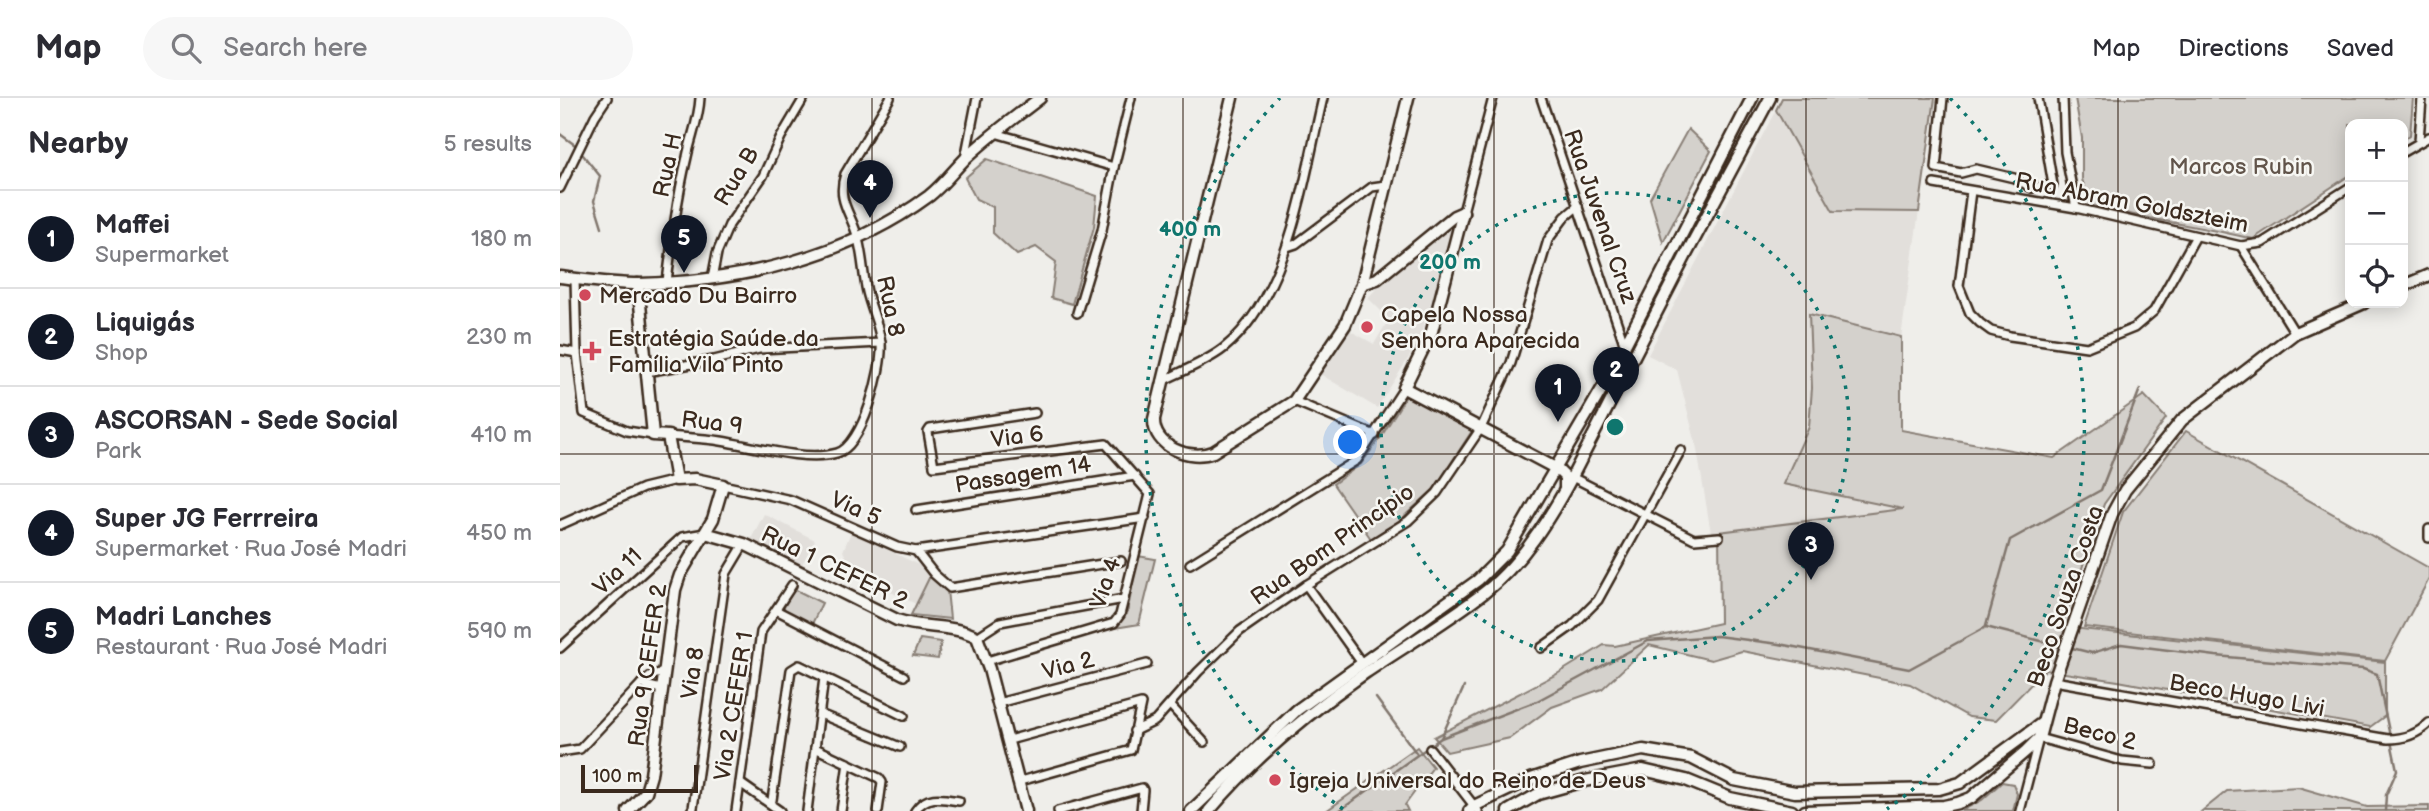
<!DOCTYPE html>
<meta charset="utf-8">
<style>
:root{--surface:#fff;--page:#f7f7f7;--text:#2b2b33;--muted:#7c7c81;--line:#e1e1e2;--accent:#111827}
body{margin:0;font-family:"Balsamiq Sans",sans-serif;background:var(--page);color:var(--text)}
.controls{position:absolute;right:21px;top:21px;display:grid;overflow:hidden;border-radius:14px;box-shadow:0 4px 18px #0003}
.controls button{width:63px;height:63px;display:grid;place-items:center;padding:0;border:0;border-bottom:2px solid var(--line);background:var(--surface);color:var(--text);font:35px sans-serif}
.scale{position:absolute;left:21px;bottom:18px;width:117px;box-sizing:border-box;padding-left:7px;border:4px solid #3b2a1e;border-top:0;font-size:19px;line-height:24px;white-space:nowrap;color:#3b2a1e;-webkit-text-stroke:5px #f6f6f2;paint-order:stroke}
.you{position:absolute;left:791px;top:345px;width:24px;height:24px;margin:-18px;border:5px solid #fff;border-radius:50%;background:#1a73e8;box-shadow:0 0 0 10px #1a73e833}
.badge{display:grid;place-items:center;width:46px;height:46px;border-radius:50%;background:var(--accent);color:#fff;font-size:23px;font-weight:700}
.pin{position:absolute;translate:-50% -58px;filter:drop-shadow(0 2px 4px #0008)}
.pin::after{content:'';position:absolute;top:37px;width:24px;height:21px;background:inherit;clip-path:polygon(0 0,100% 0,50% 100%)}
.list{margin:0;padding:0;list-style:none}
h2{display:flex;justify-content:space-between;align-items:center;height:91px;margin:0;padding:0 28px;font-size:30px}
h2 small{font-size:23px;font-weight:400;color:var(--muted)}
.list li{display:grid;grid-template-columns:46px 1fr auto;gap:21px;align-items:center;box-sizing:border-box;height:98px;padding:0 28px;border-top:2px solid var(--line)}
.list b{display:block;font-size:26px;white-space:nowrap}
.list p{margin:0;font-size:23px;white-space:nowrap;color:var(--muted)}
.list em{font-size:23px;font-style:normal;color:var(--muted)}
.icon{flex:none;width:38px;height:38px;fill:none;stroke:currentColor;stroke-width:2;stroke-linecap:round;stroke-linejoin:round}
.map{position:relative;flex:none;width:1869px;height:713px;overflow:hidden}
header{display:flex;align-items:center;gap:42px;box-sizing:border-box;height:98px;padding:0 35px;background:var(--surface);border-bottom:2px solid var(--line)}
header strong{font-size:33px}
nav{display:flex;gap:38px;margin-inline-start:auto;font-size:24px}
.search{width:490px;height:63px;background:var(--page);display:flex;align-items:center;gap:18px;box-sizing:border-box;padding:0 24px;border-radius:38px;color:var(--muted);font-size:26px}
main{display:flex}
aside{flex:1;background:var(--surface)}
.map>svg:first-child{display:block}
.built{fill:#e2dfdb}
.green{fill:#d4d1cc;stroke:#887e75;stroke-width:2}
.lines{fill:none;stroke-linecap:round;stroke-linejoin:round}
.stream{stroke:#81766d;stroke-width:2.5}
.street-casing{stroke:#3b2a1e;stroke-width:12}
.secondary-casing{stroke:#3b2a1e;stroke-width:15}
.street{stroke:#f6f6f2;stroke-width:7}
.secondary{stroke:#f6f6f2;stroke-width:10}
.grid{fill:none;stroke:#3b2a1e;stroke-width:2;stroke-opacity:0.55}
.ring{fill:none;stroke:#0f766e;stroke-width:3.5;stroke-dasharray:3.5 7}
.poi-dot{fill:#d1495b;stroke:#f6f6f2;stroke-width:2.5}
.labels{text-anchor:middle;stroke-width:5;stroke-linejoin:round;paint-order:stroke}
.street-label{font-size:23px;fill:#3b2a1e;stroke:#f6f6f2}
.park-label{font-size:23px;fill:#61544a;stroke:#f6f6f2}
.poi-label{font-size:23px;fill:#3b2a1e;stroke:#f6f6f2;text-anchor:start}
.centre{fill:#0f766e;stroke:#f6f6f2;stroke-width:3.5}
.ring-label{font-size:21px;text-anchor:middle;font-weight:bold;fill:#0f766e;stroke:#f6f6f2;stroke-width:5;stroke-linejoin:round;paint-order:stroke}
</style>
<header>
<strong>Map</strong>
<div class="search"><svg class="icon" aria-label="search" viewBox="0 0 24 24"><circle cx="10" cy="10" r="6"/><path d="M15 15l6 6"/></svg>Search here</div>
<nav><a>Map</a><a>Directions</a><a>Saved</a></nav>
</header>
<main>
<aside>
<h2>Nearby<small>5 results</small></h2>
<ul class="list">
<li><span class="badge">1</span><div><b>Maffei</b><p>Supermarket</p></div><em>180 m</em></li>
<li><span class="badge">2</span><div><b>Liquigás</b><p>Shop</p></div><em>230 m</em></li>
<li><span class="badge">3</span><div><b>ASCORSAN - Sede Social</b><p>Park</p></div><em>410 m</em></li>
<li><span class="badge">4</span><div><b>Super JG Ferrreira</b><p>Supermarket · Rua José Madri</p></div><em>450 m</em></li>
<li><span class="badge">5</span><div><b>Madri Lanches</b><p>Restaurant · Rua José Madri</p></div><em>590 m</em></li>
</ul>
</aside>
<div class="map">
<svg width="1869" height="713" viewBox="0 0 1869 713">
<rect width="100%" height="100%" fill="#efeeea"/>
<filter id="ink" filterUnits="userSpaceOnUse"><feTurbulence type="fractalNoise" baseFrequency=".0143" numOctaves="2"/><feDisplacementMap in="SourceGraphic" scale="14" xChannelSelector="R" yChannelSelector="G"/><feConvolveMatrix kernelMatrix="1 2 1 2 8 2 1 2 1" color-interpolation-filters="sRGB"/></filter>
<g filter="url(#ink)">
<g class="built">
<path d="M1222,0H1375L1341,240L1340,332L1346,411L1151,435L1136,346L1117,272L1088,257Z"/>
<path d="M889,128L895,130L858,245L817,310L760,276L789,232L814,246L829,221L808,200L821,185Z"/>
<path d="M204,416L255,442L241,468L191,441Z"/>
<path d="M291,434L363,469L371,476L356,506L295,477L283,453Z"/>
</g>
<g class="green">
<path d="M1222,0H1375L1359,114L1273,113L1216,12Z"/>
<path d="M1515,0H1853L1850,37L1843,42V26H1790V77L1693,141C1639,128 1584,121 1530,107L1522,81V40Z"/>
<path d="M1128,31L1151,53L1103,144L1090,100Z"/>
<path d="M427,61L537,98L534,129L512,206L491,200L496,164L476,149L457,157L433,135V109L416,101L405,80Z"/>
<path d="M1249,216L1341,239V332L1494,360L1584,297L1606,320L1544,406L1502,529L1825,564V618L1810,629L1558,583L1485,572L1436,622L1409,619L1350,586L1182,553L1151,562L1089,547L1042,591L992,609L950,640L887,654L874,639L997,576L1044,547L1055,548L1160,525L1159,434L1343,411L1223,386L1249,329L1252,290Z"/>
<path d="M846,298L912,333L874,391L839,423L811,441L773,386L801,366L821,339Z"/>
<path d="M1626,333L1869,470V481L1825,563L1524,529L1563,414Z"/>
<path d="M578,458L595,461L579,526L549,531L567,516Z"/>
<path d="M371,476L387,492L390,521L351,517Z"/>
<path d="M234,491L262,505L252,526L223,511Z"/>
<path d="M360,541L381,544L378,561L353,558Z"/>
<path d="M857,649L873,669L845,707L848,713H766Z"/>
<path d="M1442,684L1453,686L1457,696L1453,713H1401L1422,702Z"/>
<path d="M1738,689L1807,709L1869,708V713H1642L1667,693Z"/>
</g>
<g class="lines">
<g class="stream">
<path d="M0,36L15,47"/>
<path d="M23,57L40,78L34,103L42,129"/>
<path d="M1426,528L1450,442L1541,392L1580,291"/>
<path d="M1508,549L1532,555L1561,546L1656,558L1803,571L1817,576L1837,672L1826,697L1825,713"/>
<path d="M816,600L857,656"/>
<path d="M881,640L904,589"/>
<path d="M779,713L881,640L977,603L1088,543L1157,538L1219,546L1349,571L1426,529L1501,548"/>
</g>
<defs>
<g id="street">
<path d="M981,0L1065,248"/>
<path d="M1383,0L1376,70L1401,75L1416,71L1454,80L1472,90L1493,87L1478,0"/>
<path d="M1503,0L1505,54L1516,110"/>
<path d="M435,35L554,69"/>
<path d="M1859,43L1862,0"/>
<path d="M1843,54L1869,39"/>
<path d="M405,61L417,0"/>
<path d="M1374,86L1516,110L1681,148L1702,145L1790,89"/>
<path d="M0,90L35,18L47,0"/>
<path d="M1411,93L1399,188L1410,215L1420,225L1431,233L1450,238L1527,249L1574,230L1594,213L1636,138"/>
<path d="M903,114L933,0"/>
<path d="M1681,148L1735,235"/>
<path d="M727,149L736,146L812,89L826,87"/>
<path d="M15,181L17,255L24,315L67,333L93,337"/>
<path d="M152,181L157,155L169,127L203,78L221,39L244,0"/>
<path d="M107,184C112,142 117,100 127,59C131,39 139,21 140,0"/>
<path d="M517,215L542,132L554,69L571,0"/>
<path d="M0,252L17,255"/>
<path d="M86,274L154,262L199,251L321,245"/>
<path d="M602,283C621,274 648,263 664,250C730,196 744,79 763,0"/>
<path d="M734,303L815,337"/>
<path d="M108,338C125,340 143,340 161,343C193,348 246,364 277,355C303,348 323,270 321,246C320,229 311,211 307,194C303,177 303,159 298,141C292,115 276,104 285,76L330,0"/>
<path d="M1012,379L1134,441L1159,439"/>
<path d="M163,387L231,402L337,449L356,453L585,420"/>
<path d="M356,412L575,378"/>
<path d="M0,427L83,390L116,382"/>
<path d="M1869,431V440"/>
<path d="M356,453L374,476L390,490L561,463"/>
<path d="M630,466L797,362L844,290"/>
<path d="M746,487L801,564"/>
<path d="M216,512L344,578"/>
<path d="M417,539L440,524L564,501"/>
<path d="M0,550L122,439L145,435"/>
<path d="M981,550L1012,528L1038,502L1121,352"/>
<path d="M427,563L554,525L560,517L590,396L546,346L374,368L368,334L370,331L475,315"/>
<path d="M1494,583L1828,641C1844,641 1858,636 1869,625"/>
<path d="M81,586L101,591"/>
<path d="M438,605L587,566"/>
<path d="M610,607L644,644"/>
<path d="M260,616L340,649"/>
<path d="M574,633L595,623L638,574L680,533L746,487L848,423L877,395L921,330L951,265L988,142L1005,119L1018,108"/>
<path d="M449,642L581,606L571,652L457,684"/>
<path d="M255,650L319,680L322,684L318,713"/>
<path d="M870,651L918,713"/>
<path d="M0,654L20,651L81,586L91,578L103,574"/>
<path d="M180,685L220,713"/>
<path d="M212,702L231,572L239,567L344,618"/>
<path d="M131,713L133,710L166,476L184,446"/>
<path d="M176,713L201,534L232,487"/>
<path d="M247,713L264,580"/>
<path d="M281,713L288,665"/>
<path d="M355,713C366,696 382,700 399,703"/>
<path d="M498,713L582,690L583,692L581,713"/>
<path d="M1460,713L1479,640L1562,663L1593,666"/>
</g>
<g id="secondary">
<path d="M672,0L594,321C593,349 630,363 653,354L734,303L785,227L802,186L848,0"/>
<path d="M903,114L872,233L844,290L997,371L1005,379V389"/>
<path d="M0,179C26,182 53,186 79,186C181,184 286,159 369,98C383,87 393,73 406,60C429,38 455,19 480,0"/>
<path d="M802,186L817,181L894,118L903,114"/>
<path d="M1843,188L1869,177"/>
<path d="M145,435L184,446L337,522C363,531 393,526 417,539L429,571L466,713"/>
<path d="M68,713L86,694L91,677L115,492L120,477L153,421L163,387L135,381L116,382L108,338L93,337L78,186"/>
<path d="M631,713L737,612L918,482L947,453L1046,284L1192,0"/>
<path d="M649,713C692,662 751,613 805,575C845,548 888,523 925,494C962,465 990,420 1012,379L1127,155L1210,0"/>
<path d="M909,713L914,708L971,681L1020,665L1083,652L1131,660L1174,682L1235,694L1379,691L1400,685L1482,625"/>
<path d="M948,713L978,696L1025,683L1083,672L1126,682L1170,700L1232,713"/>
<path d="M1245,713L1384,708L1398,705L1411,700L1466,653L1479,640L1494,583L1552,416L1565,392L1622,322L1735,235L1804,205"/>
</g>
</defs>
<use href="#street" class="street-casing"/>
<use href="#secondary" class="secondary-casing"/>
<use href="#street" class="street"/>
<use href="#secondary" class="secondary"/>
</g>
</g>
<path class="grid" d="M312,0V713M623,0V713M934,0V713M1246,0V713M1558,0V713M0,356H1869"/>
<g class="ring">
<circle cx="1055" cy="329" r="234"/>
<path d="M783 711A469 469 0 0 1 720 0M1390 0A469 469 0 0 1 1327 711"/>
</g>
<g class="poi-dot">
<circle cx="25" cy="197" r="7"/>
<circle cx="807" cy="229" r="7"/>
<path d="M28.5 242.5h7v7h7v7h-7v7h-7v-7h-7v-7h7z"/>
<circle cx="715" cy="682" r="7"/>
</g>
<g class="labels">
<g class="street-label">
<text transform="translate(107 67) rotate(-78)" y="8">Rua H</text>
<text transform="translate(176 78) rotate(-59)" y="8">Rua B</text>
<text transform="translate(1572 104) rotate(11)" y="8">Rua Abram Goldszteim</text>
<text transform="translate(1041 118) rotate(71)" y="8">Rua Juvenal Cruz</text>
<text transform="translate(331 208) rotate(78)" y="8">Rua 8</text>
<text transform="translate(152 324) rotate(7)" y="8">Rua 9</text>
<text transform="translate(457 338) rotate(-7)" y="8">Via 6</text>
<text transform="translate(463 376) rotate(-9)" y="8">Passagem 14</text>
<text transform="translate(296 410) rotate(24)" y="8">Via 5</text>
<text transform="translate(772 446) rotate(-35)" y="8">Rua Bom Princípio</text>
<text transform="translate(275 469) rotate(26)" y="8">Rua 1 CEFER 2</text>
<text transform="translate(57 473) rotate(-43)" y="8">Via 11</text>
<text transform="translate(545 485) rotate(-71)" y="8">Via 4</text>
<text transform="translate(1505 498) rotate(-71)" y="8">Beco Souza Costa</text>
<text transform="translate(87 567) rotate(-82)" y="8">Rua 9 CEFER 2</text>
<text transform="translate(508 567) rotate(-15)" y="8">Via 2</text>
<text transform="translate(132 575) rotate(-82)" y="8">Via 8</text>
<text transform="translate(1687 597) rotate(10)" y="8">Beco Hugo Livi</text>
<text transform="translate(173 608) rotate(-81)" y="8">Via 2 CEFER 1</text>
<text transform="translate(1540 635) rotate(14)" y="8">Beco 2</text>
</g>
<g class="park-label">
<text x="1681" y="76">Marcos Rubin</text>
</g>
<g class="poi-label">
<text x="39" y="205">Mercado Du Bairro</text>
<text x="821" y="224">Capela Nossa<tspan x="821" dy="26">Senhora Aparecida</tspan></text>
<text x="48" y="248">Estratégia Saúde da<tspan x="48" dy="26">Família Vila Pinto</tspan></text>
<text x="729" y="690">Igreja Universal do Reino de Deus</text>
</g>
</g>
<circle cx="1055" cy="329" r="10" class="centre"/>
<g class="ring-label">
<text x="630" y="138">400 m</text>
<text x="890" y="171">200 m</text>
</g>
</svg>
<div class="controls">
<button>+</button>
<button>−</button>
<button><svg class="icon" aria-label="locate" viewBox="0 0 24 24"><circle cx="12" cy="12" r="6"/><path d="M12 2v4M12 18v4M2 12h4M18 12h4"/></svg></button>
</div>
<div class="scale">100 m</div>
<div class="you"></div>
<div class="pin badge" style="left:998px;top:324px">1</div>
<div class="pin badge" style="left:1056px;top:307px">2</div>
<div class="pin badge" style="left:1251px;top:482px">3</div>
<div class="pin badge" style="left:310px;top:120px">4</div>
<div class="pin badge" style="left:124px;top:175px">5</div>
</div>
</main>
